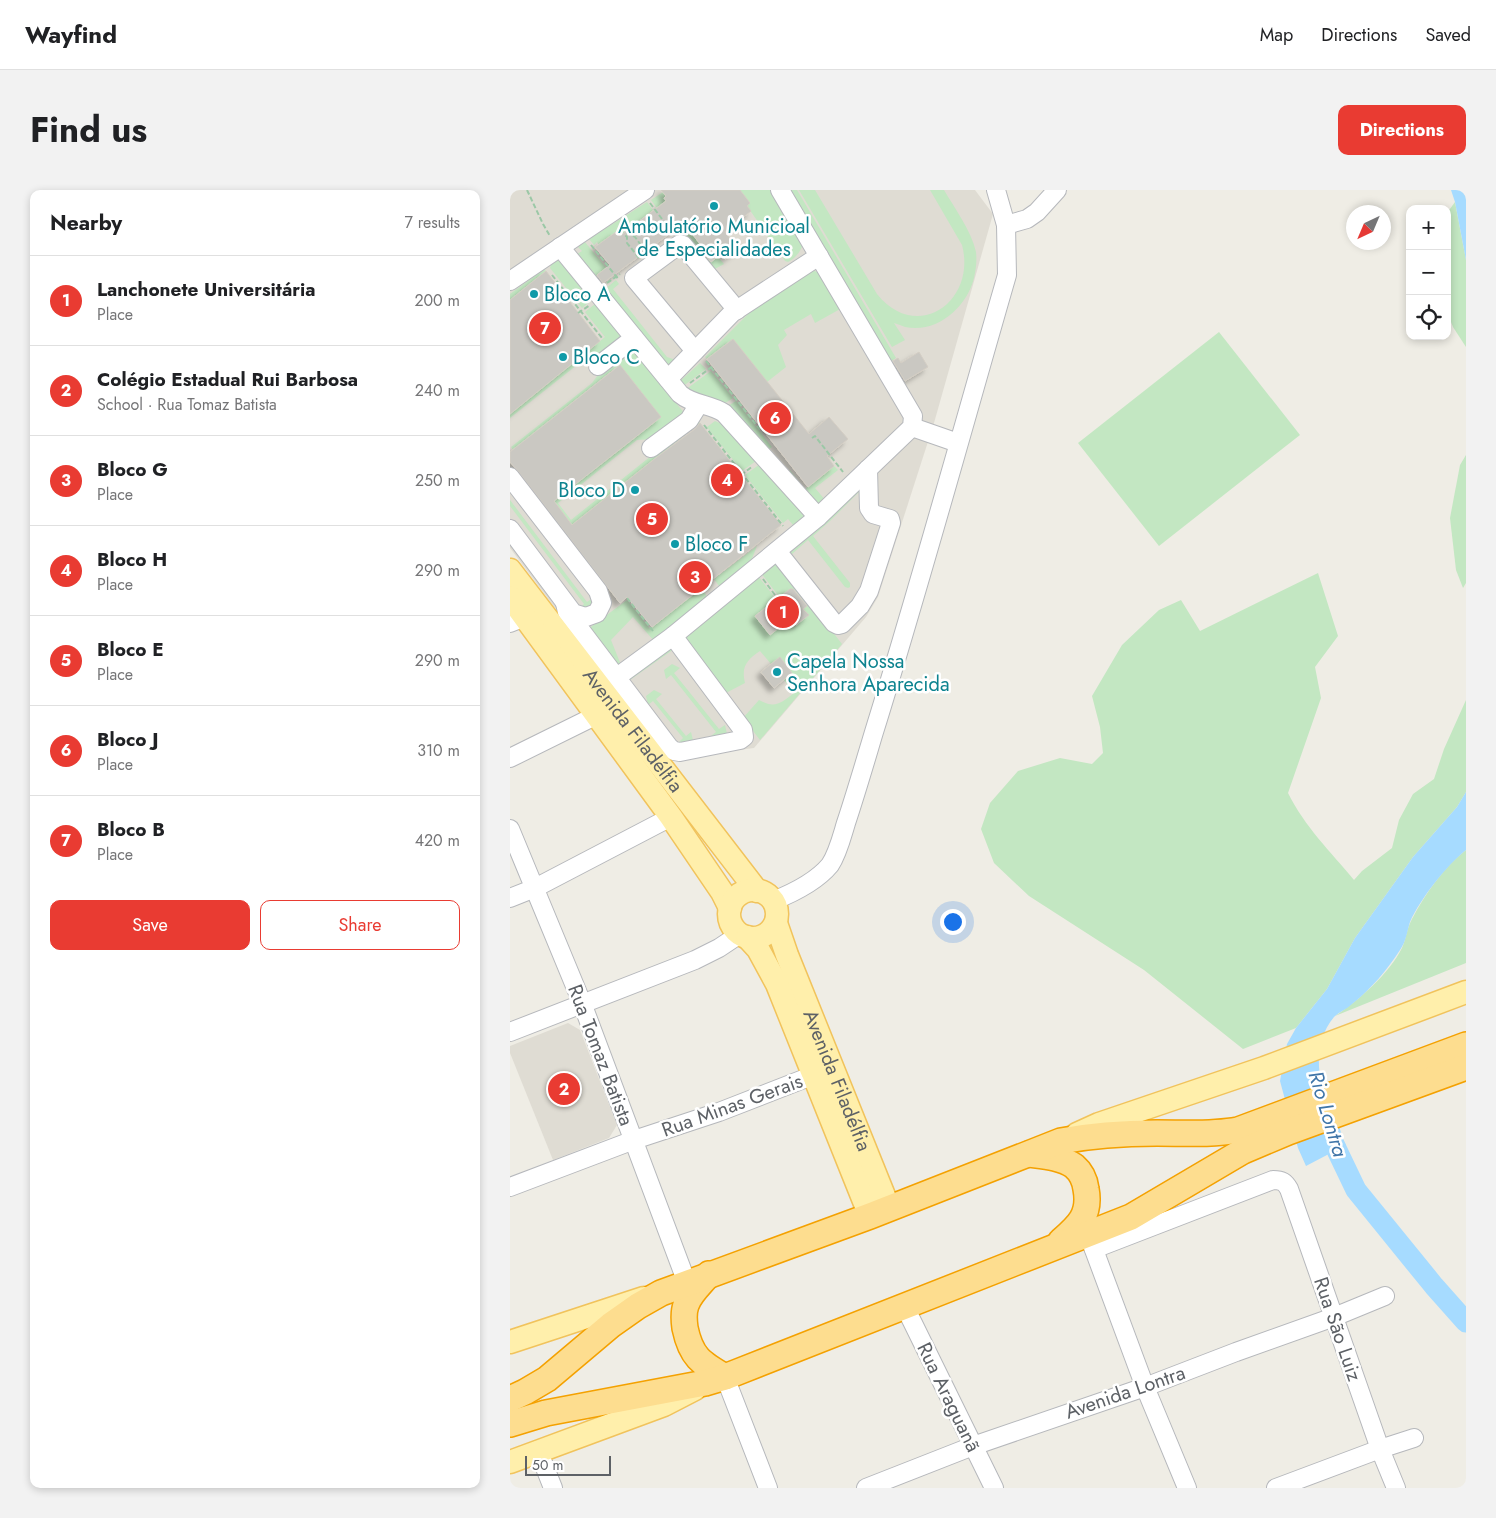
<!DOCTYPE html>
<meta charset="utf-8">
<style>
:root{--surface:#fff;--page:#f2f2f2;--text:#202124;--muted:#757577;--line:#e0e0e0;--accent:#e93b32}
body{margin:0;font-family:Jost,sans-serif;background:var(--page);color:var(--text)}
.controls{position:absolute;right:15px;top:15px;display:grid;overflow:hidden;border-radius:10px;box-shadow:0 2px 8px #0003}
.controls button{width:45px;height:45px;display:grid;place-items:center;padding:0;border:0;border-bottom:1px solid var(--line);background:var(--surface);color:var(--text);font:25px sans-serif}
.compass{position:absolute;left:836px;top:15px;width:45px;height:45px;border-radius:50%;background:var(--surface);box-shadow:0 2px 8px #0003;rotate:224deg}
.scale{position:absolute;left:15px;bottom:12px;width:86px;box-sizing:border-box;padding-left:5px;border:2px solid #5d6166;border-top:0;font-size:14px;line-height:18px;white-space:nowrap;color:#5d6166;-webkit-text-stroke:4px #fff;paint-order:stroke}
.you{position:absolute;left:442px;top:731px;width:18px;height:18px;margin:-12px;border:4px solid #fff;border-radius:50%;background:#1a73e8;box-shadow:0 0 0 8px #1a73e833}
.badge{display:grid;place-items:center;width:32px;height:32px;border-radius:50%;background:var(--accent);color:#fff;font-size:16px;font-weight:700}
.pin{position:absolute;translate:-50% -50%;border:2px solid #fff;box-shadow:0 1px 5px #0006}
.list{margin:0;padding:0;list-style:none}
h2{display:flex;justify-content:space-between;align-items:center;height:65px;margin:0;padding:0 20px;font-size:21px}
h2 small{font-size:16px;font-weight:400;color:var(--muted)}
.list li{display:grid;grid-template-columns:32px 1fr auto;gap:15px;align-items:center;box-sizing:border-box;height:90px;padding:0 20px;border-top:1px solid var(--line)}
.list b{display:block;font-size:19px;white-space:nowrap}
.list p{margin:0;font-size:16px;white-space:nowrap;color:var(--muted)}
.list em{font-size:16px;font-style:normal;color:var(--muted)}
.actions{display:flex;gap:10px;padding:15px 20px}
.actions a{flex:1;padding:11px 0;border:1px solid var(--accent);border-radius:10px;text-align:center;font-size:18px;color:var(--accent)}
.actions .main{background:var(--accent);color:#fff}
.icon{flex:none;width:28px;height:28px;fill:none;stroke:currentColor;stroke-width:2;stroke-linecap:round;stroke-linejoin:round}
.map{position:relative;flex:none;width:956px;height:1298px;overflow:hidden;border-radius:10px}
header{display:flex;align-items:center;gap:30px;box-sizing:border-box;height:70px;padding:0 25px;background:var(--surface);border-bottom:1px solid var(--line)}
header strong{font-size:24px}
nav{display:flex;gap:28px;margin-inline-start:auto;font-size:18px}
.intro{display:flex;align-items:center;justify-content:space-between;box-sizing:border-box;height:120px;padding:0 30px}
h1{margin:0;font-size:35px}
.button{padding:12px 22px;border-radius:10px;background:var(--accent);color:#fff;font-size:18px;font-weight:700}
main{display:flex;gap:30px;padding:0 30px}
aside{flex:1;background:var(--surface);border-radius:10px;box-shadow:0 2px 8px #0003}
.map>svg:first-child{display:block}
.education{fill:#dfdcd3}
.green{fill:#c3e7c2}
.water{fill:#a6dbff}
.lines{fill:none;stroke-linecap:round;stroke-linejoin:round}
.river{stroke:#a6dbff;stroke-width:21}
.building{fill:#cac8c2;stroke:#d4cec4;filter:url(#shadow)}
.minor-casing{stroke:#b6b8bc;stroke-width:20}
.major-casing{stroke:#f1c35c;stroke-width:25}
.highway-casing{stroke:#f4a101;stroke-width:28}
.path{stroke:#9bc8a6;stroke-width:2;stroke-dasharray:5 2.5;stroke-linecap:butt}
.minor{stroke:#fff;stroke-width:18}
.major{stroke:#ffefab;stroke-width:22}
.highway{stroke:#fddd8f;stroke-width:25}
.culture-dot{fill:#0f9aa8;stroke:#fff;stroke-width:2}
.labels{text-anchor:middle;stroke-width:5;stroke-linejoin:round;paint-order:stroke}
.culture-label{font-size:20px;fill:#0d838f;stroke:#fff;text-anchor:start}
.street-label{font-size:20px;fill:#5d6166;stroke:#fff}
.water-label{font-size:21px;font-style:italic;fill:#3f75a8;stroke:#fff}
</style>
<header>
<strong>Wayfind</strong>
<nav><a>Map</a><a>Directions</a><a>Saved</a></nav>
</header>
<div class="intro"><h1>Find us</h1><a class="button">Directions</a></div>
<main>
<aside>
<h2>Nearby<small>7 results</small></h2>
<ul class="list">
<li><span class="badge">1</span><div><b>Lanchonete Universitária</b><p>Place</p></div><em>200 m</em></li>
<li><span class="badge">2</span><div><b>Colégio Estadual Rui Barbosa</b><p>School · Rua Tomaz Batista</p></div><em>240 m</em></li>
<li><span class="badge">3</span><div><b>Bloco G</b><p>Place</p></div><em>250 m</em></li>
<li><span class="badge">4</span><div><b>Bloco H</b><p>Place</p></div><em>290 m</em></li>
<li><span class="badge">5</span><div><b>Bloco E</b><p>Place</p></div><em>290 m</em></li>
<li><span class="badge">6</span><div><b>Bloco J</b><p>Place</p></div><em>310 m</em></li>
<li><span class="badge">7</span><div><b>Bloco B</b><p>Place</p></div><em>420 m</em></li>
</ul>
<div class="actions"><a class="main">Save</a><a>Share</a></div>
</aside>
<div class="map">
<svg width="956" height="1298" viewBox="0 0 956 1298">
<defs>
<filter id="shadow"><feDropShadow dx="-4.5" dy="4.5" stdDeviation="2.5" flood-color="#0004"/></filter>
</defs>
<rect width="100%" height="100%" fill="#efede5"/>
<g class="education">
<path d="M0,0H465L483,24L424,233L368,407L356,427L244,558L159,569L0,358Z"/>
<path d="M58,833L70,840L107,935L99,948L43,970L0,863V856Z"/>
</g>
<g class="green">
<path d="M156,0L154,3L156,6L154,8L193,58L191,60L201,72L208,67L214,74L203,80L169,48L141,10Z"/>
<path d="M230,0H261L293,53C292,60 285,69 278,72L275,71L237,16L240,13Z"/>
<path d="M276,0H287L386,168L378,173Z"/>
<path d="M289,0H305L367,104C407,154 467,111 452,55L420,0H434C445,19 461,40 466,62C467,71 466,79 464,88C457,117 427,144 395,137C392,136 388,134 384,133L395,150L382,157Z"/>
<path d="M137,12L143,20L120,38L115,53L106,42L89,55L87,52L84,55L79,49Z"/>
<path d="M945,12L956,70V157L943,137L937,122V23Z"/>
<path d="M75,52L103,86L99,89L93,81L85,87L67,64L72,61L68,57Z"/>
<path d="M47,70L51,72L82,110L72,118L40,78L41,75Z"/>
<path d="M34,79L36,81L0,110V104Z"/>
<path d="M302,80L310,83L332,118L305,133L301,124L274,140L277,145L268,155L276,177L257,192L223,149L197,169L195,167L245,117Z"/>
<path d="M106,90L109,94L103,99L157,167L163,169L167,168L158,177L95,99Z"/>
<path d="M85,114L113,149L87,169L67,175L0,228V224L95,147L75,122Z"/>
<path d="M709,142L790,245L649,356L568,253Z"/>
<path d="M120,157L175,224L144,249L127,250L48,313L61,330L186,230L190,233L62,335L38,304L48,308L150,227L109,175L8,256L5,262L1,257L82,193L94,177Z"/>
<path d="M190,173L196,179L172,197L168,193Z"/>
<path d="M201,181L223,208L212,215L175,200Z"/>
<path d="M226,211L262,257L258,260L216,217Z"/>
<path d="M205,231L214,235L246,271L232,281L197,237Z"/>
<path d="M956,265V393L953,398L946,380L940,328L950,275Z"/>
<path d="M250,274L293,325L294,327L283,335L278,329L273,333L235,285Z"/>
<path d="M324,276L328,280L305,298L316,311L308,316L277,283L280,280L295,299Z"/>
<path d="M349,295L352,299L320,331L303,346L340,393V397L338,398L335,397L298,350L282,364L278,363Z"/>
<path d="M0,310L77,412L83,408V419H69L74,414L0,316Z"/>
<path d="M247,356L241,371L209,396L204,389Z"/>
<path d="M266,372L270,374L332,454L250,550L233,528L249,510C265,519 271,513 284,503L274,490L282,483L270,467L261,474L250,461C237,470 231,476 235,493L214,504L174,447L248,386L266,409L245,426L276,432L278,435L283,431L287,435L298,425L293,419L297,415L284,399L270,408L251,383Z"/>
<path d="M808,383L828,446L805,477L811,508L778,603C795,637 820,661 844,690L852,681L882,658L889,630L903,604L924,589L934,559L956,510V602L947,617L903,667L845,748L817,799L786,838L733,859L634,780L519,706L484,673L471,639L480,613L508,581L550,568L582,574L593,563L590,537L582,506L612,455L649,420L671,410L690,441Z"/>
<path d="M191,398L199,409L145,452L123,427L101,450L111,475L108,476L78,439L117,410L140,439Z"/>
<path d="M163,454L164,459L120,490L128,503L116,486Z"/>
<path d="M162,474L170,478L164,483L209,539L215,535L217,544L203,548L201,546L206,542L161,485L156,489L154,480Z"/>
<path d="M144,500L152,504L146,509L176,546L181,542L183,550L169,555L168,553L173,548L143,511L138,515L136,506Z"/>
<path d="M956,660V773L825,826C849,810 879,784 892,758C896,749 897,738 902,729C915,704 933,678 956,660Z"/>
</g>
<g class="water">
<path d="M941,0H956V70L945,12Z"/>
<path d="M956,602V660C937,675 910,709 900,732C897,741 896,752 890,760C877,780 861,799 842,814C837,819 829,822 824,827C793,864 816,919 836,955L796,976L788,958L770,891L777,854L786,838L817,799L845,748L903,667L947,617Z"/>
</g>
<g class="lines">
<path class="river" d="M817,933L823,952L846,1000L924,1096L956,1132"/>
</g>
<g class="building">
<path d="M151,0H230L240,13L237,16L241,21L215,42L228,59L215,69L211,64L201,72L191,60L193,58L174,33L93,93L87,85L100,75L85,57L106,42L110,46L156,11L154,8L156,6Z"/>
<path d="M36,81L90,151L0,224V110Z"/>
<path d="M223,149L299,244L319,227L338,249L317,266L324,276L298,297L197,169Z"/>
<path d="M409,162L418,177L395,191L383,171L388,168L391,173Z"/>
<path d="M110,175L151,227L44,311L62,335L147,267L185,239L190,233L271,335L142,437L117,407L110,413L8,281L0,272V262Z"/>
<path d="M280,399H283L297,416L293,419L299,425L286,435L283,431L278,435L276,432L260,445L245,426Z"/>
<path d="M270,467L282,483L264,498L251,482Z"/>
</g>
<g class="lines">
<defs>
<g id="minor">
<path d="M496,35L517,29L527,22L547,0"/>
<path d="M50,57L170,204C183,215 200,214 214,223L308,327"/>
<path d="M0,91L135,0"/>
<path d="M185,161L124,88L170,54L173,55L227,120"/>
<path d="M88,176L124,148"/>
<path d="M158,189L222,123L309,66"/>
<path d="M402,237L448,253"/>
<path d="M141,258L179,230L189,214"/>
<path d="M0,287L88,401L92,413L87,423L76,427L63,423L0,339"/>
<path d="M267,361L324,433L328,435L332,434L350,416L359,401L381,333L380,329L363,324L359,318L358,279"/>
<path d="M55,413L57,422L159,557L164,561L170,562L230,550L234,547L233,540L163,446"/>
<path d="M0,433L15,427"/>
<path d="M107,487L163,446L308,327L402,237L403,226L270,0"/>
<path d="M0,568L87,525"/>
<path d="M0,639L72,813L177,1093"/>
<path d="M0,708L25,698L161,627"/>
<path d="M263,711C283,703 306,692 320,675C328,663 332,646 336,633C346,603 355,572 364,542C411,391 453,237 497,85L496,35L486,0"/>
<path d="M0,842L185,770L209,758L230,744"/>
<path d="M0,997L124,950L209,922L304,885"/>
<path d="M580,1049L635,1197L677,1298"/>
<path d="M584,1059L763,990C772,990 775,992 779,999L870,1259L886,1298"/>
<path d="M394,1115L484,1298"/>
<path d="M215,1187L258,1298"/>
<path d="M28,1260L43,1298"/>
<path d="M356,1298L463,1256L635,1197L726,1162L824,1127L875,1106"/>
<path d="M766,1298L870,1259L904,1248"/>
</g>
<g id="major">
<path id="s1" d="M0,380L247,701"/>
<path d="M0,407L161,627L212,702L220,718"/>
<circle cx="243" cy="724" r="24"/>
<path id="s2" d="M266,733L277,765L379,1018"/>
<path d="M237,747L248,759L267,794L360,1026"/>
<path d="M567,944L589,934L754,878L956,802"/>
<path d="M0,1152L134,1108"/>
<path d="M0,1272L154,1215L185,1199"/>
</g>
<g id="highway">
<path d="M519,964C534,966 551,967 564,976C571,982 575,991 576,999C581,1025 568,1036 551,1051"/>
<path d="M199,1084C191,1094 180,1103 176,1115C173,1123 174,1131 175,1138C181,1167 191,1173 215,1187"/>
<path d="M0,1209L15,1202L37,1189L101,1135L128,1116L151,1103L360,1026L551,951C583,945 615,943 647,943C674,943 701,945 728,940L956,855"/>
<path d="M0,1234L36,1223L195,1193L215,1187L621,1027L733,961L778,942L956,877"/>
</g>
</defs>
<use href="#minor" class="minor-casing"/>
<use href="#major" class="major-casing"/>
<use href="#highway" class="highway-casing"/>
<g class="path">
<path d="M17,0L33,34L40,46"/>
<path d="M140,13L161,41"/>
<path d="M81,55L109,90"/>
<path d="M129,68L117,53V47L115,45L118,43L125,47L136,62"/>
<path d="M42,85L92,148"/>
<path d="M97,93L110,84"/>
<path d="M68,123L80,115"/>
<path d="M196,171L252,242"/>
<path d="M180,193L203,176"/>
<path d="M194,235L273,336"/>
<path d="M302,248L305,246L333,282"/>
<path d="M231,285L243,276"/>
<path d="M253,389L268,409"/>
<path d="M117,408L143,441"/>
</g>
<use href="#minor" class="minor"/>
<use href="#major" class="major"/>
<use href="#highway" class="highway"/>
</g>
<g class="culture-dot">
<circle cx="204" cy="16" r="5"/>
<circle cx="24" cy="104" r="5"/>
<circle cx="53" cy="167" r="5"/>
<circle cx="125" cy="300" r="5"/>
<circle cx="165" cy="354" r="5"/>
<circle cx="267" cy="482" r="5"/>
</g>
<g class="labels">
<g class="culture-label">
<text x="204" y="43" text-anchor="middle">Ambulatório Municioal<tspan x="204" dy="23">de Especialidades</tspan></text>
<text x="34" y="111">Bloco A</text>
<text x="63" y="174">Bloco C</text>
<text x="115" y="307" text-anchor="end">Bloco D</text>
<text x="175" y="361">Bloco F</text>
<text x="277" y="478">Capela Nossa<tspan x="277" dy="23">Senhora Aparecida</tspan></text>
</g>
<g class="street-label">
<text dy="7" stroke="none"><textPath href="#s1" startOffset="202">Avenida Filadélfia</textPath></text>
<text transform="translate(91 865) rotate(69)" y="7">Rua Tomaz Batista</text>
<text dy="7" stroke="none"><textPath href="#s2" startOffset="169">Avenida Filadélfia</textPath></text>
<text transform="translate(222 915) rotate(-20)" y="7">Rua Minas Gerais</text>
<text transform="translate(828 1139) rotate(71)" y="7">Rua São Luiz</text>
<text transform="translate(615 1202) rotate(-19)" y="7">Avenida Lontra</text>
<text transform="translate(439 1207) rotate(64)" y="7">Rua Araguanã</text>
</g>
<g class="water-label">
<text transform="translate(818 924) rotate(73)" y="7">Rio Lontra</text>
</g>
</g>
</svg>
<div class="controls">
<button>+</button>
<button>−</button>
<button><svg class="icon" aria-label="locate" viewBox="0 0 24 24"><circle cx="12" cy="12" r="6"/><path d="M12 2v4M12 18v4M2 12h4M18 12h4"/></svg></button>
</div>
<svg class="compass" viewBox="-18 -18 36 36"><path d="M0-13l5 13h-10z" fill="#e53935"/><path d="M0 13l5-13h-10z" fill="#757577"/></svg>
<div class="scale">50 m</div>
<div class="you"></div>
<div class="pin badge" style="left:273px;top:422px">1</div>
<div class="pin badge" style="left:54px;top:899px">2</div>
<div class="pin badge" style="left:185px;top:387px">3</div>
<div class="pin badge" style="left:217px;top:290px">4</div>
<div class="pin badge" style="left:142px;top:329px">5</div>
<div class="pin badge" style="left:265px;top:228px">6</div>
<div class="pin badge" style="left:35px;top:138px">7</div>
</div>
</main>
